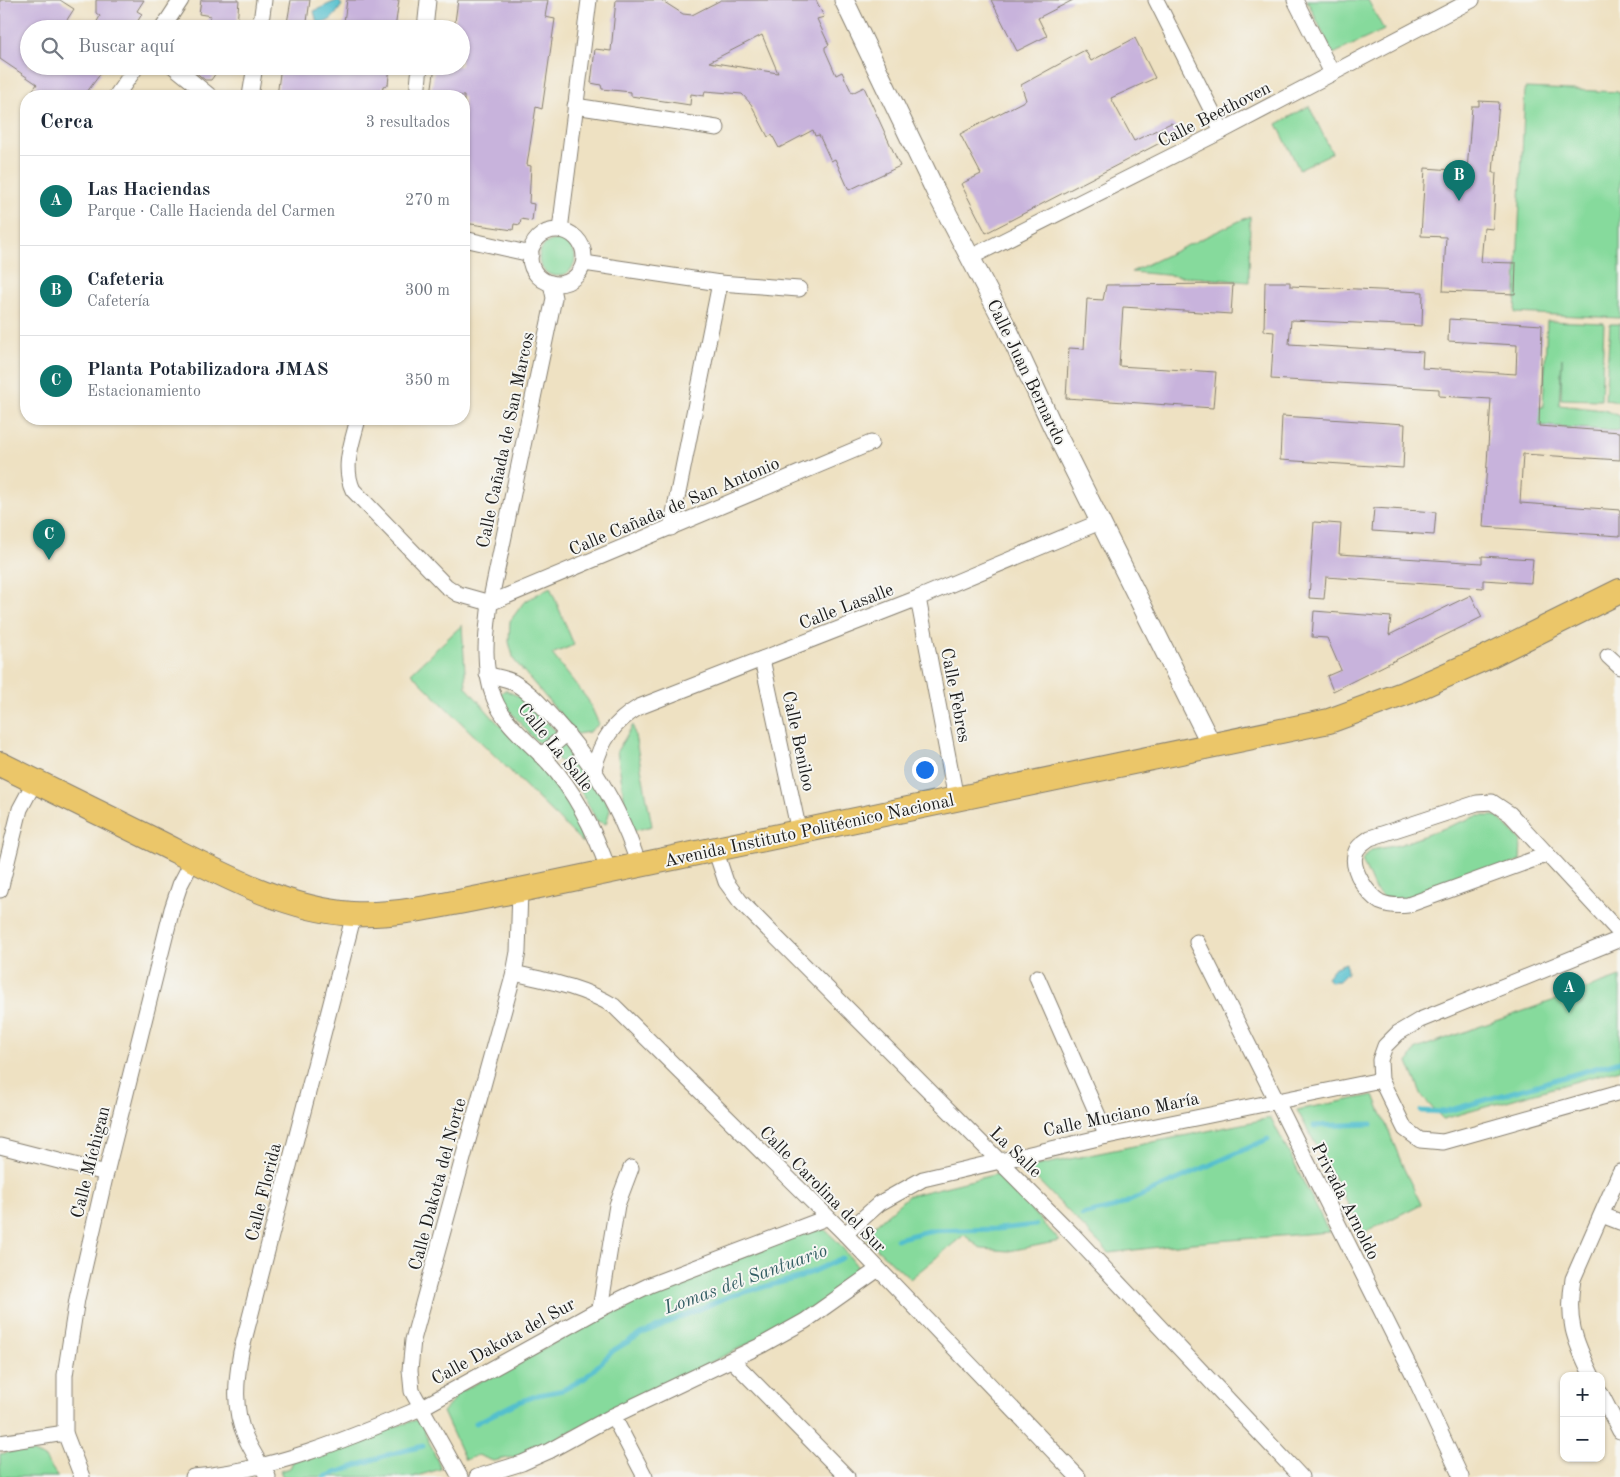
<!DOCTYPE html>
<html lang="es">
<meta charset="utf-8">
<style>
:root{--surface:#fff;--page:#f6f6f7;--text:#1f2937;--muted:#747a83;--line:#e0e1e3;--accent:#0f766e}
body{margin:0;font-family:"Old Standard TT",serif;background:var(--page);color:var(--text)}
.controls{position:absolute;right:15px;bottom:15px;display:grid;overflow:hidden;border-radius:10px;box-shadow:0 1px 4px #0004}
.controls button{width:45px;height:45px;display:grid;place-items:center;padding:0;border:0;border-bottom:1px solid var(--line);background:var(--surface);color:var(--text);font:25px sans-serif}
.you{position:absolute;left:924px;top:769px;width:18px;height:18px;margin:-12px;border:4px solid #fff;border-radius:50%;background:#1a73e8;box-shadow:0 0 0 8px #1a73e833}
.badge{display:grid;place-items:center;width:32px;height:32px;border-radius:50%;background:var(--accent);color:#fff;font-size:16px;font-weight:700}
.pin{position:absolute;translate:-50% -41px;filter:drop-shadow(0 1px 2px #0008)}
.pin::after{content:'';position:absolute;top:26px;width:18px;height:15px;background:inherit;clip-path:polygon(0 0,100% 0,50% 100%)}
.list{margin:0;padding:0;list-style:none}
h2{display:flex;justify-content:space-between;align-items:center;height:65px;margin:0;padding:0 20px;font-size:21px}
h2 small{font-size:16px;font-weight:400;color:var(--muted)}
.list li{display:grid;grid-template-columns:32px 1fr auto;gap:15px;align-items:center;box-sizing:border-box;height:90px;padding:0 20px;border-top:1px solid var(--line)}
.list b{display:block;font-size:19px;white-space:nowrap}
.list p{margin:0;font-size:16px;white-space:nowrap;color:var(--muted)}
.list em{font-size:16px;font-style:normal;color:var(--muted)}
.icon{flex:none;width:28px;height:28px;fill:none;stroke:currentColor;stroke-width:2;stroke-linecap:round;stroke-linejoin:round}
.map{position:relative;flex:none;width:1620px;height:1477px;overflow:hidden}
.search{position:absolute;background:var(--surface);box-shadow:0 1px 4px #0004;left:20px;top:20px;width:450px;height:55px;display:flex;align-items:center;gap:12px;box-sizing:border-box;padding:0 18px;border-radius:28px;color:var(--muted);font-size:19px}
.panel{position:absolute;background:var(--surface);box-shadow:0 1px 4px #0004;left:20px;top:90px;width:450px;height:335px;border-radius:20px}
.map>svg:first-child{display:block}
.green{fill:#86da9c;stroke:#517b5c}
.water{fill:#53bfcd;stroke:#386e74}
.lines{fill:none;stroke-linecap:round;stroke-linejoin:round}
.stream{stroke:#53bfcd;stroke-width:5}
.building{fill:#c8b3dc;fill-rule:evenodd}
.minor-casing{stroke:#857e6f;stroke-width:17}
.tertiary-casing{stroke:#857e6f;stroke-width:21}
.primary-casing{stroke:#857e6f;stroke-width:26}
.minor{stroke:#fff;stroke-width:15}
.tertiary{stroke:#fff;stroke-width:19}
.primary{stroke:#ebc669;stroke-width:24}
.labels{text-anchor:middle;stroke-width:4;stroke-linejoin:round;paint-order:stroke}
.street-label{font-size:18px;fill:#1c1c1c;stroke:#f6f6f2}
.water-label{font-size:19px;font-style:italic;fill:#325d63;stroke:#f6f6f2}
</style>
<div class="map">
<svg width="1620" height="1477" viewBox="0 0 1620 1477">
<rect width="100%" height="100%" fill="#f6f6f2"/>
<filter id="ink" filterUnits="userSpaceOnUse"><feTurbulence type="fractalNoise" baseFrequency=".02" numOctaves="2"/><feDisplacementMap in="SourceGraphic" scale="10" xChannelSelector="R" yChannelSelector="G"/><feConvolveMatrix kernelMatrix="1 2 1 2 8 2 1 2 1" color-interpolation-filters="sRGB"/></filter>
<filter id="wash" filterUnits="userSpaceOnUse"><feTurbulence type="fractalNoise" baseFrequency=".0096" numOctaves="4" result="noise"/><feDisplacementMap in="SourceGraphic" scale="20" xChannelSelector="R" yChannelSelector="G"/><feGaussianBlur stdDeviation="1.12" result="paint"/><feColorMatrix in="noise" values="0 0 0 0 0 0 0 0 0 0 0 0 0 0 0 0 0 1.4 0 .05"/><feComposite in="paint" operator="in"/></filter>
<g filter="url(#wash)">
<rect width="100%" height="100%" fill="#eee1c2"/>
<g class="green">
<path d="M1307,0H1368L1384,30L1333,54Z"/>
<path d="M1525,88L1620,92V318L1515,313Z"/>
<path d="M1309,106L1332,153L1299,169L1277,124Z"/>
<path d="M1250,216L1249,282L1131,272Z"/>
<circle cx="557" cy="258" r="18"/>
<path d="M1547,321L1604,323L1601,400L1561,399L1562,358L1559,405L1604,410L1620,416V431L1501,423L1503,408L1543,407Z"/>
<path d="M1610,324H1620V402L1605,400Z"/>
<path d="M550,587L574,645L552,654L588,700L599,724L589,732L577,734L514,660L509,642L510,621L524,602Z"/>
<path d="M462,625L466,687L494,719L544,766L573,799L583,843L411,673Z"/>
<path d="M505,690L520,697L554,729L595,776L610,810L606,824L597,821L568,768L532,737L497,696Z"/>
<path d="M633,725L652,826L633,831L627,817L617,751Z"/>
<path d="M1477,816H1496L1521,840L1520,861L1404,902L1383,898L1374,888L1362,860L1371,850L1399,845Z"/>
<path d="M1620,977V1069L1443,1119L1423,1098L1408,1062L1416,1049Z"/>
<path d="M1374,1095L1404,1169L1421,1204L1364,1233L1297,1110Z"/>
<path d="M1271,1118L1329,1232L1193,1243L1109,1253L1026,1168Z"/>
<path d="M997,1174L1060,1241L1009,1251L982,1249L964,1235L910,1279L863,1236L908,1196Z"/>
<path d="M809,1227L817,1231L823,1228L837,1241L861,1271L819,1309L523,1455L493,1461L478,1455L465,1460L443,1412L454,1400L456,1394L692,1271Z"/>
<path d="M419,1419L441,1469L413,1477H283L280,1471L290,1468L294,1459Z"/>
<path d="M24,1449L45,1458L58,1477H0V1454Z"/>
</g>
<g class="water">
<path d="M338,0L342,5C335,15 331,24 317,23L314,11Z"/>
<path d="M1346,963L1347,973L1339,981L1330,982L1327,977L1335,967Z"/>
</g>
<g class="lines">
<g class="stream">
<path d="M1421,1111L1444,1112L1620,1061"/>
<path d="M1314,1126L1371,1124"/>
<path d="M1082,1215L1116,1207L1268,1139"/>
<path d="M897,1239L928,1231L997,1229L1036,1225"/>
<path d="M476,1423L516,1403L538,1395L563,1390L585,1378L614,1350L641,1334L730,1296L801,1277L842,1258"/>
<path d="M324,1477L387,1455L423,1446"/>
</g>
</g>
<g id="blocks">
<g class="building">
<path d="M0,0H60L74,9L61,29H29V66H92L101,73L84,96H29L37,84L0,59Z"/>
<path d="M96,0H144L137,11L142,14L133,29H93L100,16L96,13Z"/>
<path d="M201,0H239L237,25L206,23L211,16L199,14Z"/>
<path d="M291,0H310L306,29H286Z"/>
<path d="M347,0H399L395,29H343Z"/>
<path d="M458,0H548L545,17L555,19L542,109L536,107L527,165L531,166L529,203L534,204L532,221L521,219L520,225L514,224L513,230L464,223V96L431,94L435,66H461V29H454Z"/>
<path d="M616,0H661L683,14L692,15L721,0H816L824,17L817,19L829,45L825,47V50L836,75L842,72L852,93L864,87L900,166L849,190L835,159L831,161L819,135L815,136L813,130L779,148L772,135L768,137L751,104L742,94L705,91L704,96L691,94L690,105L631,96V92L602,89L601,85L591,83L595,49L611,51ZM762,35L778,73L709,62Z"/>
<path d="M991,0H1073L1038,18L1047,36L1017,51Z"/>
<path d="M1135,38L1155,78L1111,98L1134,141L1171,123L1183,131L986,233L961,184L981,174L960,134L1026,100L1021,85L1085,50L1091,61Z"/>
<path d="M188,66H221L211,80H205Z"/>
<path d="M281,66H304V70L336,74L338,66H390L388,85L383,86L382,96H277Z"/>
<path d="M1479,101L1499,102L1493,173H1496L1493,229L1484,228L1481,262L1516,263L1515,294L1443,291L1446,237L1421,236L1425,168L1467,171L1472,106H1479Z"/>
<path d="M1265,282H1290V286L1423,292L1422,326L1291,320L1289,344L1423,352L1422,368L1516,374L1517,345L1448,341L1449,319L1542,325L1539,426L1620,432V460L1523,454L1520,503L1620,510V536L1483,527L1491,399L1439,396V389L1271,379L1274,332L1264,331Z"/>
<path d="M1233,284L1231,314L1123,307L1119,366L1216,372L1213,408L1066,398L1069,348L1084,349L1087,299L1103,300L1106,285Z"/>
<path d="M1282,416L1405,424L1403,468L1280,460Z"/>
<path d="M1374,508L1436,512L1434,535L1372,531Z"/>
<path d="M1314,522L1341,524L1339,554L1482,563V556L1533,559L1531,583L1483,580V588L1326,577L1324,599L1309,598Z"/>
<path d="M1471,595L1482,617L1333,691L1327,676L1341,670L1327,638L1312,637L1314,611L1391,617L1389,635Z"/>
</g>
</g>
</g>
<g filter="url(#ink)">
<use href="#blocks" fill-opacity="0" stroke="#857e6f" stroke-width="1"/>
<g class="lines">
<defs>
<g id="minor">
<path d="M1156,0L1222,131"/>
<path d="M1295,0L1332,73"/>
<path d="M162,29L181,0"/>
<path d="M260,29L264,0"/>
<path d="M425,29L428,0"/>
<path d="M173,66L210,96"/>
<path d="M116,96L137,66"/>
<path d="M250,96L255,66"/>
<path d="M417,96L420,66"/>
<path d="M575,106L717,128"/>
<circle cx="557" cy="257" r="27"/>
<path d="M560,230L589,0"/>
<path d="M464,239L531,254"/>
<path d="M971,257L1222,131L1472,0"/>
<path d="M584,263L720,283L799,289"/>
<path d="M551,283L554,298L490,603C486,636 482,666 494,698C504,724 529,742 548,762C577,794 595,831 609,872"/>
<path d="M358,419C352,443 342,467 353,490L446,586L458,594L490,603"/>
<path d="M671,528L720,283"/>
<path d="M918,598L956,799"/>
<path d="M490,603L871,443"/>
<path d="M1608,656L1620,667"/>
<path d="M762,659L799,832"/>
<path d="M487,674C495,677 505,678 513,682C529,691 540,704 553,718C593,762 621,809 639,866"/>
<path d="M541,756L567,733"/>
<path d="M594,769C601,740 614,722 639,707L918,598L1100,522"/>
<path d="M715,849L726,882L740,901L1072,1234L1301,1477"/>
<path d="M1546,855L1408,905C1399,906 1389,906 1380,902C1368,895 1351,870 1355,855C1356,847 1363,843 1370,838L1477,803L1492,802L1510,814L1620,933"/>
<path d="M0,890L20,809L35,781"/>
<path d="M1620,939L1420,1020L1398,1033L1385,1046L1380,1060L1381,1080L1405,1129L1420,1140L1443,1142L1620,1092"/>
<path d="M1197,942L1415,1378L1461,1477"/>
<path d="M514,973C549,981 582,987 614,1006L845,1234L1078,1477"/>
<path d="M1037,977L1107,1136"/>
<path d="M0,1146L106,1173"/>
<path d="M1602,1215L1620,1222"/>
<path d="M845,1234L880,1203L923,1179L1107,1136L1381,1080"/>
<path d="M600,1309L617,1205L631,1168"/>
<path d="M732,1360L847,1477"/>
<path d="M1592,1376C1574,1340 1566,1319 1573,1279L1620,1172"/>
<path d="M1601,1394L1620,1431"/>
<path d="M613,1416L645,1477"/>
<path d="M0,1443L65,1433"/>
<path d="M82,1477L65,1433V1375L77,1299L106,1173L172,909L180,885L193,860"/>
<path d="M193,1477C272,1471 348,1439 421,1408L600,1309L650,1285L826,1218"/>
<path d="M268,1477C260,1464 251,1450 245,1436C233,1409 236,1380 241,1352L354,914"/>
<path d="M460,1477L412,1391L410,1370L413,1340L514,973L518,952L520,890"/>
<path d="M477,1477L522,1463L549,1451L613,1416L762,1345L805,1321L877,1270"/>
</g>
<path id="tertiary" d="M844,0L935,190L1007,328L1053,427L1211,744"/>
<path id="primary" d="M0,764C52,790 104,815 156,841C218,872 282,909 352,914C401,917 470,899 520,890L1329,721L1408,692L1485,658L1620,591"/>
</defs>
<use href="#minor" class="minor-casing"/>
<use href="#tertiary" class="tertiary-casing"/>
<use href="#primary" class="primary-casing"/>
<use href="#minor" class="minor"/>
<use href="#tertiary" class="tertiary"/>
<use href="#primary" class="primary"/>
</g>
</g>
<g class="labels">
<g class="street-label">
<text transform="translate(1214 114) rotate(-27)" y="6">Calle Beethoven</text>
<text transform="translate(1027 372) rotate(64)" y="6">Calle Juan Bernardo</text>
<text transform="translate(505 440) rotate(-78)" y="6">Calle Cañada de San Marcos</text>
<text transform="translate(674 506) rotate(-23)" y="6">Calle Cañada de San Antonio</text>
<text transform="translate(846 606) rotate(-21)" y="6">Calle Lasalle</text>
<text transform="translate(956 695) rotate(79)" y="6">Calle Febres</text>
<text transform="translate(799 741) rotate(78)" y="6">Calle Beniloo</text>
<text transform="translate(556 747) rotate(51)" y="6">Calle La Salle</text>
<text transform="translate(809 830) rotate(-12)" y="6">Avenida Instituto Politécnico Nacional</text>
<text transform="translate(1121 1114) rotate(-12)" y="6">Calle Muciano María</text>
<text transform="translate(1016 1152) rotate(44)" y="6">La Salle</text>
<text transform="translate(90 1162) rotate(-76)" y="6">Calle Míchigan</text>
<text transform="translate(437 1184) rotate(-75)" y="6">Calle Dakota del Norte</text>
<text transform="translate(823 1189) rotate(45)" y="6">Calle Carolina del Sur</text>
<text transform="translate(263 1192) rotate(-76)" y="6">Calle Florida</text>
<text transform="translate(1346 1201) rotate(63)" y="6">Privada Arnoldo</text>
<text transform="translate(503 1341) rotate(-29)" y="6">Calle Dakota del Sur</text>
</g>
<g class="water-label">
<text transform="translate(745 1278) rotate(-20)" y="7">Lomas del Santuario</text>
</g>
</g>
</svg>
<div class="controls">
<button>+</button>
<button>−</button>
</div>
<div class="you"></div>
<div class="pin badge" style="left:1569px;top:1013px">A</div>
<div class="pin badge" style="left:1459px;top:201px">B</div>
<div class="pin badge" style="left:49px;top:560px">C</div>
<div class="search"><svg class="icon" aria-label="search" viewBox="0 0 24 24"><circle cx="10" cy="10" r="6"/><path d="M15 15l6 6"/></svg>Buscar aquí</div>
<section class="panel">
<h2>Cerca<small>3 resultados</small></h2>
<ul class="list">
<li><span class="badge">A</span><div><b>Las Haciendas</b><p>Parque · Calle Hacienda del Carmen</p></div><em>270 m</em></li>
<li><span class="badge">B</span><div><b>Cafeteria</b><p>Cafetería</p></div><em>300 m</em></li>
<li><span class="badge">C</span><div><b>Planta Potabilizadora JMAS</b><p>Estacionamiento</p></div><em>350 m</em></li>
</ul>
</section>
</div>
